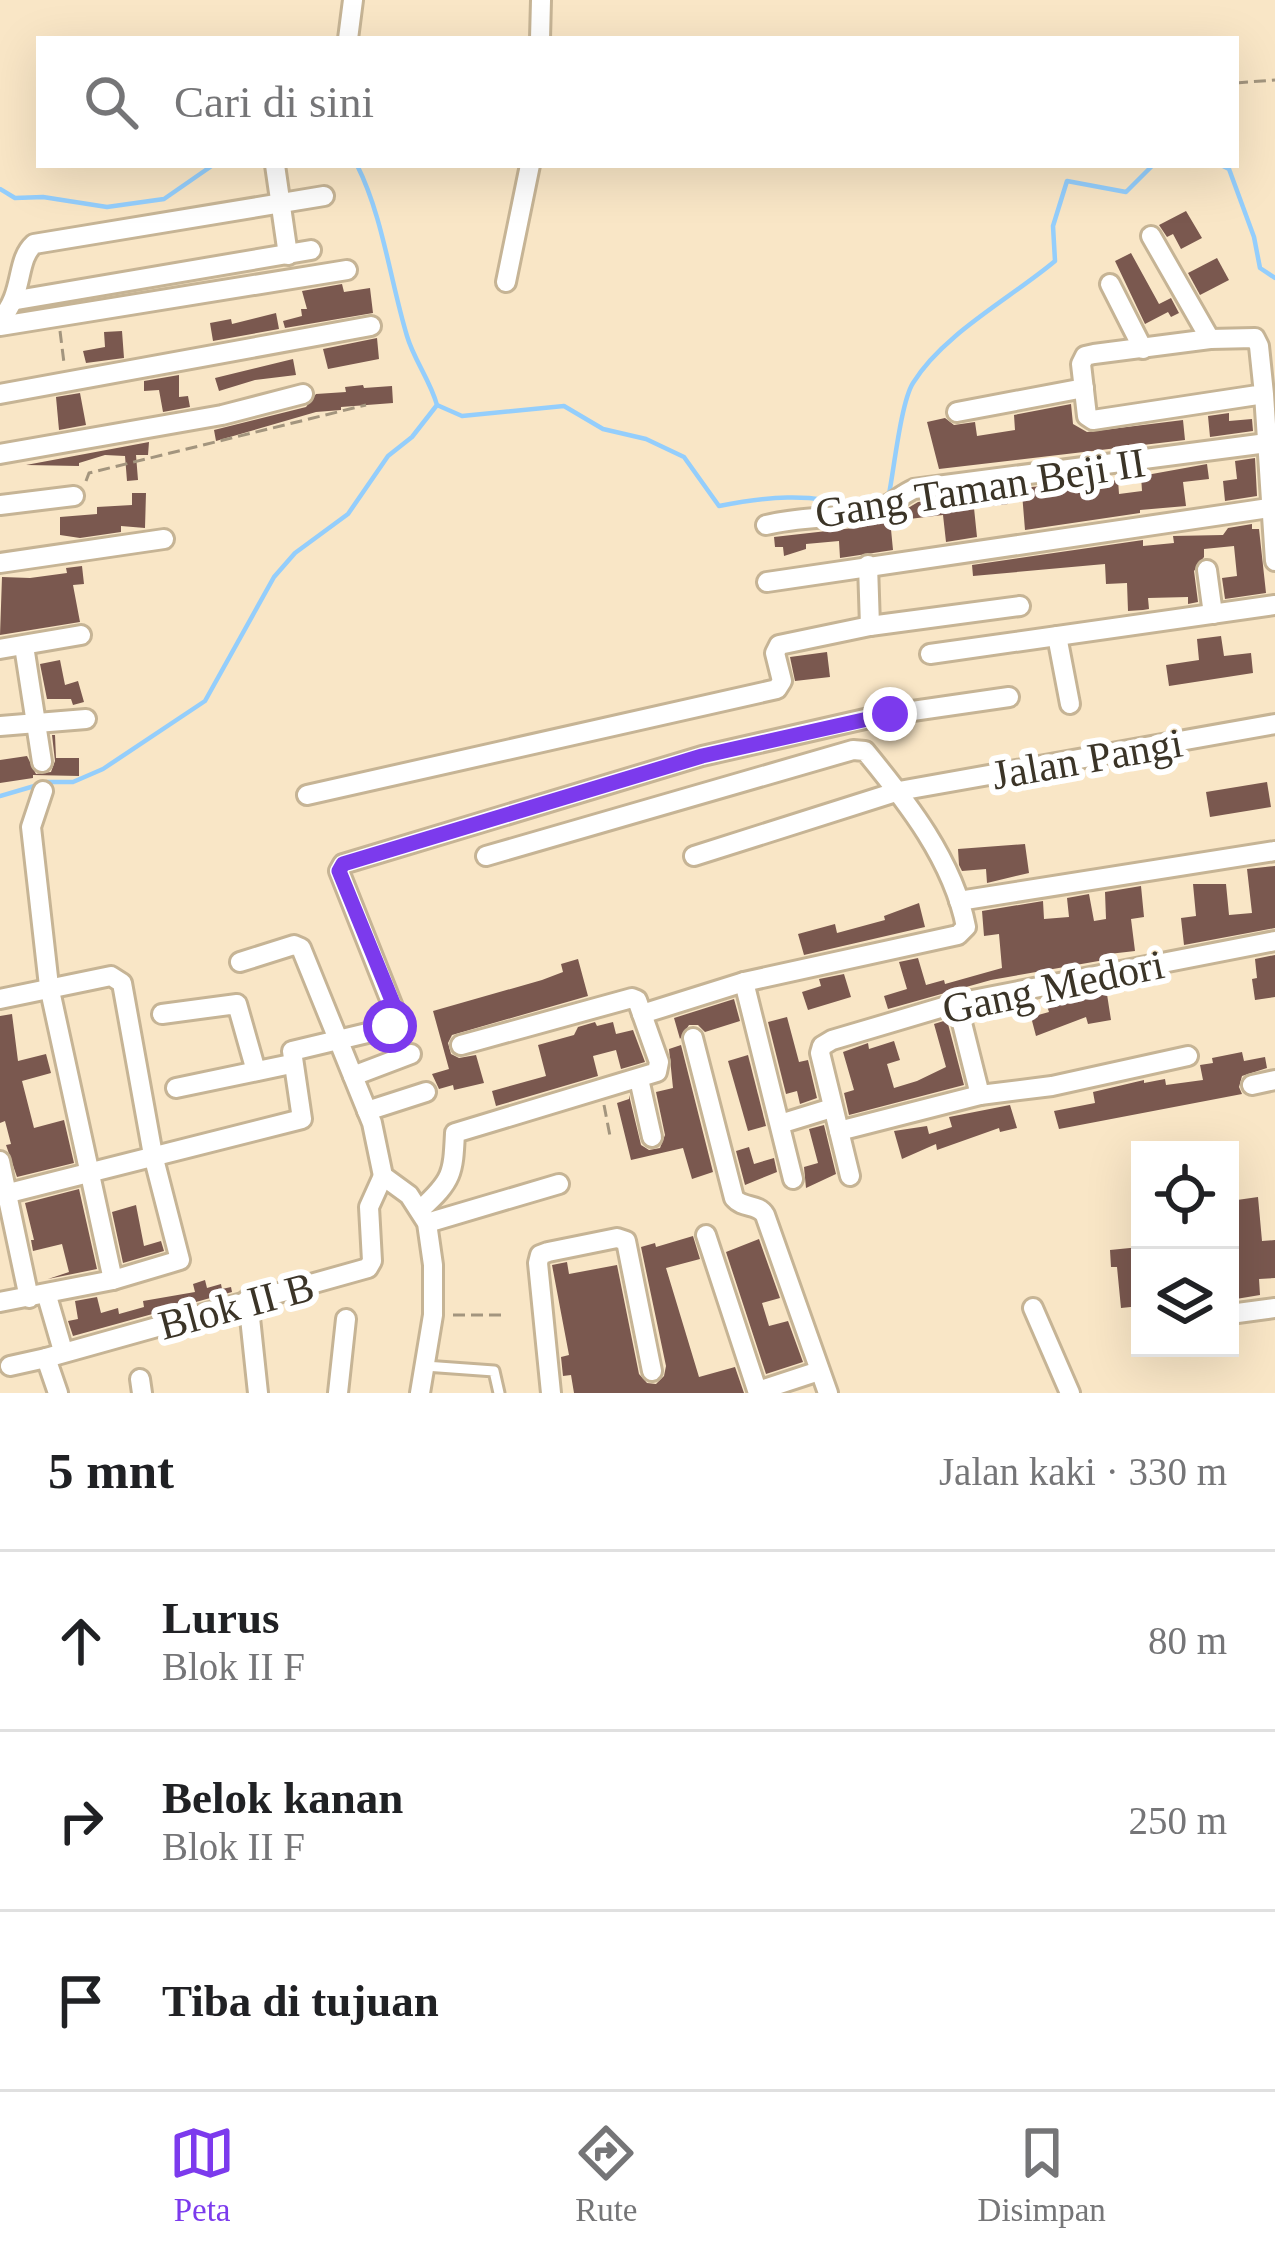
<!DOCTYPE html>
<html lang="id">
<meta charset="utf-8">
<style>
:root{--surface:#fff;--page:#f6f6f6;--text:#202124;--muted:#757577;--line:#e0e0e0;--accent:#7c3aed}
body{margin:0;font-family:"Times New Roman",serif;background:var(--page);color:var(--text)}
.controls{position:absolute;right:36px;bottom:36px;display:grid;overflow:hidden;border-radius:0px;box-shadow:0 12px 48px #0002}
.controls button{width:108px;height:108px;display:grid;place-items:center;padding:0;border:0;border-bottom:3px solid var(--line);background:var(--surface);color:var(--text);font:60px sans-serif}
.stop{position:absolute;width:36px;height:36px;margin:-27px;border:9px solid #7c3aed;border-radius:50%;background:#fff}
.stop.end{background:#7c3aed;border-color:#fff;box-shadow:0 3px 12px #0008}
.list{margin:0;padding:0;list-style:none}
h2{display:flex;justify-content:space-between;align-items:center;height:156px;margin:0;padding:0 48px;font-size:51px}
h2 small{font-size:39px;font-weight:400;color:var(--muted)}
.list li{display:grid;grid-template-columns:78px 1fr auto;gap:36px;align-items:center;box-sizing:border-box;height:180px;padding:0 48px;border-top:3px solid var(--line)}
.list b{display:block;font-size:45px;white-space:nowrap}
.list p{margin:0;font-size:39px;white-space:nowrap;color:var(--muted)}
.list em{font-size:39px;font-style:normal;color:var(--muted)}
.icon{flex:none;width:66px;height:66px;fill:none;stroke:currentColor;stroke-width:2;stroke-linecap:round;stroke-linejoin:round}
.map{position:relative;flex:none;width:1275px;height:1393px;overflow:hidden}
.search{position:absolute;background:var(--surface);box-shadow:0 12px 48px #0002;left:36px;right:36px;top:36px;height:132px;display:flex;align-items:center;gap:30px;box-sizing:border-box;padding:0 42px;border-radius:0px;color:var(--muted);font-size:45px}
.sheet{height:696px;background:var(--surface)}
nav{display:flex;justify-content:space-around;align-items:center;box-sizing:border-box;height:168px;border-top:3px solid var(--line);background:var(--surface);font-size:33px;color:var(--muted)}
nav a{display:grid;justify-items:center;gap:6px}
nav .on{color:var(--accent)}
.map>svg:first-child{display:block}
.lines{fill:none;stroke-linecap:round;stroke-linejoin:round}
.stream{stroke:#94cefc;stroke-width:4.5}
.building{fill:#7a584f}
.service-casing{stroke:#c6b495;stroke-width:15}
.minor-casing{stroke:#c6b495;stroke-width:24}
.path{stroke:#a3957e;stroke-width:3;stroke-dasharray:12 6;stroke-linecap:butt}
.service{stroke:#fff;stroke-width:9}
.minor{stroke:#fff;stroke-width:18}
.route{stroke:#7c3aed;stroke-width:15}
.labels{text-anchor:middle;stroke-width:12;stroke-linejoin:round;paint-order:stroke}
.street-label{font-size:42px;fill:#3b3427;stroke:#fff}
</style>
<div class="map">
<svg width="1275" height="1393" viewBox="0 0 1275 1393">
<rect width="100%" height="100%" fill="#f9e6c6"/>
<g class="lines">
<g class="stream">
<path d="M357,165C383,217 390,280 407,336C414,360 430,380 437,405L462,416L564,406L603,429L646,439L684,457L719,506C765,497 810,492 855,507"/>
<path d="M1221,165L1229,169L1254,237L1260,268L1275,278"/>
<path d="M0,189L15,198L43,197L107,207L164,199L213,165"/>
<path d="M871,503L889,494C894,469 901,402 913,383C943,334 1011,298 1055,261L1053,226L1067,181L1126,192L1153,165"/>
<path d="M0,796L48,782H73L103,769L205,701L274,577L295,553L348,514L388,456L412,437L437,405"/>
</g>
</g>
<g class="building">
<path d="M1186,211L1202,238L1181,249L1173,234L1167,237L1159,225Z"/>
<path d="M1131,253L1159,304L1171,298L1179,313L1171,317L1168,312L1145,324L1115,261Z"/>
<path d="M1217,258L1229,280L1200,295L1188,273Z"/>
<path d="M342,284L344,292L370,288L373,313L285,328L283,321L302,316L301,309H307L302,291Z"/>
<path d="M276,313L279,329L213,341L210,323L231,319L232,324Z"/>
<path d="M122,331L124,358L86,363L83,351L105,347L104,332Z"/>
<path d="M377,338L379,359L328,369L323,349Z"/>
<path d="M293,359L296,375L255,380L219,391L215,378Z"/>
<path d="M179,375V397L188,396L190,407L163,412L159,390L144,391V381Z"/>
<path d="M363,385L364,388L392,386L393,403L341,407V410L316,412L216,441L214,430L306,407L316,394L346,392L345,387Z"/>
<path d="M80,393L86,425L59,430L56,397Z"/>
<path d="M1071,404L1073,424L1087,432L1183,420L1185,440L939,469L927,422L945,418L954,425L975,422L977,436L1015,430L1014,415Z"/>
<path d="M1229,413V421L1252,419L1253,431L1210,437L1208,416Z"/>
<path d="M149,442L148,455H136L138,480L127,481L125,456L105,455L79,463V466L26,465Z"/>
<path d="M1255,458L1257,496L1225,501L1223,481L1237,479L1235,461Z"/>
<path d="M1207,464L1209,479L1183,482L1186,506L1140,510V513L1025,530L1022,493L1031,492V487L1118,480L1119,494L1142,491L1141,476Z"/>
<path d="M1007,490L1008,504L974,508L977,537L946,542L943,515L909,519L908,508L918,502Z"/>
<path d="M132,493H146L145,528L121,526V532L80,538L60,535V517L97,514V507L132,505Z"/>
<path d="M890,519L893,550L840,558L839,541L806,544V549L784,556L783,547H775L774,537L862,527Z"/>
<path d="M1252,524V529H1259L1266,593L1225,599L1222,578L1237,576L1234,546L1204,549V557L1194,571L1198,602L1188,604V597L1148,598L1149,609L1143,610L1128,611L1127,583L1106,584L1105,564L973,576L972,565L1143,540V546L1174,543L1173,536L1223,535L1228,528Z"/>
<path d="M82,566L84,584L73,585L80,622L0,635L2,577L30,578L67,573L66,568Z"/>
<path d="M1221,636L1224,656L1251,653L1253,673L1169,686L1166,665L1199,660L1197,639Z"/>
<path d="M827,652L830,677L795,681L790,657Z"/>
<path d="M60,660L65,685L78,681L84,702L73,705L71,699H47L40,664Z"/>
<path d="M52,735H55L56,758H79V776L33,775V778L0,783V760L27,756L36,774L51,772L55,761Z"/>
<path d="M1267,782L1271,807L1210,817L1206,792Z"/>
<path d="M1025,844L1029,873L987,883L986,869L962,871L959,865L958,849Z"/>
<path d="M1275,866V928L1184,945L1181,918L1196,916L1193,884H1226L1229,915L1252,913L1247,869Z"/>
<path d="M1141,886L1144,917L1131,919L1135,951L1109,954L1110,959L991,980L888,1009L884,996L907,989L899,962L918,958L926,985L944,980L945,984L1002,968L999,934L984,936L982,911L1043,901L1044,919L1069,917L1067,898L1089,894L1094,921L1106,919L1105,892Z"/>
<path d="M919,903L925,927L804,955L798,934L835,924L837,933L885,920L884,916Z"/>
<path d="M1275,955V997L1255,1000L1252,979L1257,978L1255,959Z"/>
<path d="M578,959L588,996L452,1035L448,1043L451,1054L459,1058L476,1055L484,1083L454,1090L453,1085L439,1089L432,1074L449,1069L433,1011L542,980L563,972L561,964Z"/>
<path d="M844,974L851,997L808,1010L802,992L821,986L819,979Z"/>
<path d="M1106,988L1111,1020L1088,1024L1086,1017L1036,1036L1031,1017L1049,1012L1045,1000Z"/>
<path d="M734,999L740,1021L705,1032L698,1025H689L680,1039L674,1018Z"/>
<path d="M12,1014L18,1061L46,1054L51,1073L22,1081L34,1128L64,1120L74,1163L17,1177L6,1145L11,1144L5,1121L0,1123V1016Z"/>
<path d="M787,1017L799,1062L808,1060L817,1098L800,1104L797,1091L786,1094L768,1022Z"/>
<path d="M947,1020L964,1085L849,1115L844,1093L854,1090L843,1052L868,1043L869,1049L894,1041L900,1060L887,1064L894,1088L917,1081L946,1067L934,1024Z"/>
<path d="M595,1022L597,1026L613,1022L616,1034L633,1030L645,1062L621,1069L616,1050L593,1056L598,1076L496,1106L492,1091L546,1076L538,1045L574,1035L578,1027Z"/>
<path d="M681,1045L713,1172L692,1179L683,1148L631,1160L617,1103L629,1099V1095L641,1145L649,1150L660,1148L665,1135L656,1092L673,1088L669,1049Z"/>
<path d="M1242,1052L1244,1061L1265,1057L1267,1068L1242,1076L1239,1087L1242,1094L1059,1129L1054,1111L1095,1103L1093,1092L1144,1080V1083L1165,1079L1166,1085L1203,1080L1200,1065L1213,1063L1212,1058Z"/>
<path d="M748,1055L766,1126L748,1131L728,1061Z"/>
<path d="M1010,1105L1017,1128L1000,1132L999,1128L937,1150L936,1144L902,1159L894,1131L927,1126L929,1134L952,1127L949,1117Z"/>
<path d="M824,1125L836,1174L806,1188L804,1167L818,1163L809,1129Z"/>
<path d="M749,1147L754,1164L774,1158L777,1172L745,1185L736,1151Z"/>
<path d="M79,1189L97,1269L48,1279L69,1272L62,1244L33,1251L31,1240H34L25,1203Z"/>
<path d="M1258,1197L1262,1241L1275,1240V1278L1259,1279L1260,1295L1230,1300V1201Z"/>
<path d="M136,1205L144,1246L161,1241L164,1251L123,1263L112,1212Z"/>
<path d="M693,1236L700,1259L666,1268L699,1377L735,1367L744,1393H574L571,1375L563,1376L561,1357L569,1355L552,1265L567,1262L569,1274L617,1265L639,1374L647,1383L656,1384L664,1376L666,1366L641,1247L655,1243L656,1247Z"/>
<path d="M759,1239L780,1298L762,1303L769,1326L788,1321L803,1362L766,1374L726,1252Z"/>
<path d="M1140,1247V1306L1121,1308L1117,1267H1111L1110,1250Z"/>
<path d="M205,1280L207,1288L221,1284L222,1289L231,1287L232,1292L73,1336L68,1321L78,1319L75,1301L97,1297L101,1313L118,1308L119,1314L144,1307L143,1301L195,1292L193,1284Z"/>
</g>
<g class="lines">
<defs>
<path id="service" d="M425,1366L494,1371L499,1393"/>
<g id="minor">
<path d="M348,39L353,0"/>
<path d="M540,39L541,0"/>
<path d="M275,165L288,255"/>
<path d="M1151,236L1210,339"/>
<path d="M506,282L530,165"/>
<path d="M1110,284L1143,349"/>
<path d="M17,300L311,250"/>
<path d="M0,320C25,293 15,261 34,244L324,196"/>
<path d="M0,326L347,270"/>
<path d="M0,394L371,326"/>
<path d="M1264,394L1093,420L1087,416L1081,364L1085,356L1094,354L1210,339L1255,338L1259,346L1264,394L1275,561"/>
<path d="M957,412L1084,388"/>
<path d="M0,454L222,415L303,394"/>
<path d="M0,505L74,496"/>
<path d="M766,525C801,516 837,519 873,511C891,507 898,496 914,489L1267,443"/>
<path d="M0,563L164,539"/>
<path d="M868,565L870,626"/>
<path d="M1207,570L1213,614"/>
<path d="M767,582L1269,508"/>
<path d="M1057,636L1070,704"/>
<path d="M24,646L42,762"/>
<path d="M0,649L81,635"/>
<path d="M930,654L1275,605"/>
<path d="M0,726L86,719"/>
<path d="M307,795L777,689L782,681L775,653L779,645L870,626L1020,606"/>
<path d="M694,856L899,791L1275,724"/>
<path d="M959,901L1275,851"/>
<path d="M240,962L294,945L301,948L372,1123L383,1176L409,1195L427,1223L433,1265V1315L420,1393"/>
<path d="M744,982L793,1179"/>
<path d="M0,999L111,976L122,983L153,1155L180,1260L113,1280"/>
<path d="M162,1014L237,1004L256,1071"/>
<path d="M693,1038L734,1198C743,1209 758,1203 765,1215L828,1393"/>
<path d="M461,1045L632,998L637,1000L642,1014"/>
<path d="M353,1076L411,1054"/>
<path d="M639,1079L652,1137"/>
<path d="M1252,1085L1275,1080"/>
<path d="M176,1088L291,1064"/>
<path d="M980,1095L1052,1086L1188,1056"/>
<path d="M367,1111L426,1092"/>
<path d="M780,1124L832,1108"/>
<path d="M839,1131L980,1095L957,1003"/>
<path d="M0,1161L29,1298"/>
<path d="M850,1176L820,1053L822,1046L832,1040L957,1003L1275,941"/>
<path d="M9,1193L302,1119L292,1051L384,1029L397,1017L339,871L343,864L702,756L878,716L1009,697"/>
<path d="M421,1209C453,1180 453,1173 455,1133L657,1072L659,1062L642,1014L744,982L958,935L966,927C953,860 907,802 865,751L853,750L486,856"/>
<path d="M427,1223L559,1184"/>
<path d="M706,1235L758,1393"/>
<path d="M47,1296L63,1351"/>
<path d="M248,1299L258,1393"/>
<path d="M0,1302L113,1280L49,986L31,827L43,791"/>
<path d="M1033,1308L1070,1393"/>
<path d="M1230,1314L1275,1308"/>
<path d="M10,1366L46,1358"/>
<path d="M140,1379L142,1393"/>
<path d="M758,1391L819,1371"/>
<path d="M58,1393L46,1358L368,1268L372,1261L369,1207L383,1176"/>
<path d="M338,1393L346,1319"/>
<path d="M551,1393L538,1263L540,1255L548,1252L617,1238L626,1241L652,1371"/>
</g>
</defs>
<use href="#service" class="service-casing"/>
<use href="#minor" class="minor-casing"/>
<g class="path">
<path d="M1236,83L1275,80"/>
<path d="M60,331L64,363"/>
<path d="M86,481L89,473L366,405"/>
<path d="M604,1105L610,1136"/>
<path d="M453,1315H503"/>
</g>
<use href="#service" class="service"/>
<use href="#minor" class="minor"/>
</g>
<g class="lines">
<path class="route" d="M390,1026L397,1017L395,1008L339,871L343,864L702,756L890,714"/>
</g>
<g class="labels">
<g class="street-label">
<text transform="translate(980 487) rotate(-9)" y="15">Gang Taman Beji II</text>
<text transform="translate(1087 758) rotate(-10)" y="15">Jalan Pangi</text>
<text transform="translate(1053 986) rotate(-12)" y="15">Gang Medori</text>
<text transform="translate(236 1305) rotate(-15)" y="15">Blok II B</text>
</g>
</g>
</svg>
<div class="controls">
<button><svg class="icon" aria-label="locate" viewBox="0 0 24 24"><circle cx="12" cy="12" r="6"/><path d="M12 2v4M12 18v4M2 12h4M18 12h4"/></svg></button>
<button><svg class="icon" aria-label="layers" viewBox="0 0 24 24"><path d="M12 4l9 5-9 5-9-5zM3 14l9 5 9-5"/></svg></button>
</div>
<div class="stop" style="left:390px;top:1026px"></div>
<div class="stop end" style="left:890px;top:714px"></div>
<div class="search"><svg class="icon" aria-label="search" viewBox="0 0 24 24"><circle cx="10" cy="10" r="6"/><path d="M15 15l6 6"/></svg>Cari di sini</div>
</div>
<section class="sheet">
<h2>5 mnt<small>Jalan kaki · 330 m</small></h2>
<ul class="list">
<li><svg class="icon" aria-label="ahead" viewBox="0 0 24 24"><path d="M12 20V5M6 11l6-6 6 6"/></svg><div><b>Lurus</b><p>Blok II F</p></div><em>80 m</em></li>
<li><svg class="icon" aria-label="right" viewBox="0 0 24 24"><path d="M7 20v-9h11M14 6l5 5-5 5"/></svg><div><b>Belok kanan</b><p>Blok II F</p></div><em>250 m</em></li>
<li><svg class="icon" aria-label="arrive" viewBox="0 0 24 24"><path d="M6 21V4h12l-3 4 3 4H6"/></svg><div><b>Tiba di tujuan</b></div></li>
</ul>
</section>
<nav>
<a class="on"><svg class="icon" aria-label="map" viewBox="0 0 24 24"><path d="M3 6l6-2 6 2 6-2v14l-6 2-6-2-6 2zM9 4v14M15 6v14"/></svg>Peta</a>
<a><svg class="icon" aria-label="directions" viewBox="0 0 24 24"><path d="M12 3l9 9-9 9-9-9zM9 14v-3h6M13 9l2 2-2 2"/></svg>Rute</a>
<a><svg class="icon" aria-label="saved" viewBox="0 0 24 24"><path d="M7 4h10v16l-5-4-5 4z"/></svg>Disimpan</a>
</nav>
